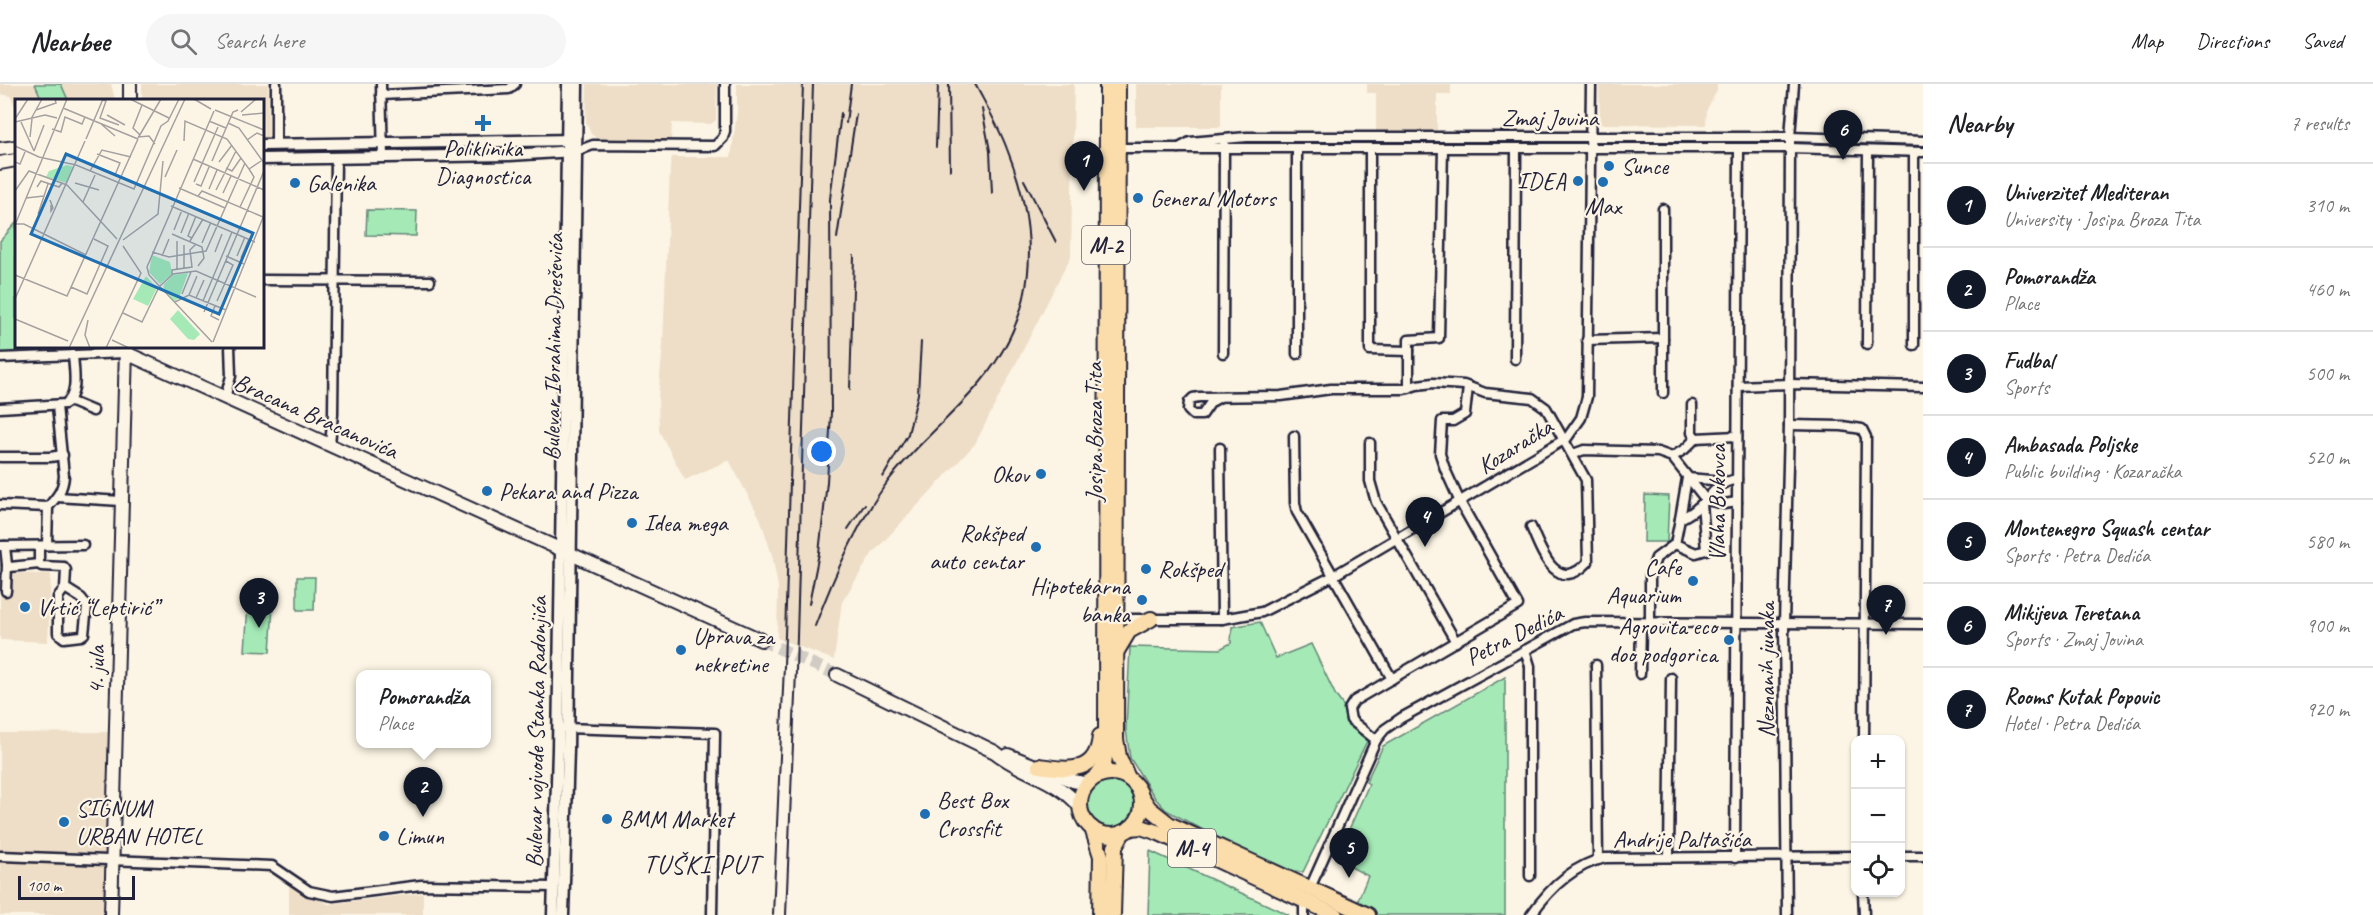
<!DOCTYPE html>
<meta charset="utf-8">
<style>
:root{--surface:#fff;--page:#f6f6f6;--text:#202124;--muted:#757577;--line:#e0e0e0;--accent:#111827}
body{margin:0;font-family:Caveat,sans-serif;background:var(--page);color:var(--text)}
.controls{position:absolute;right:18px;bottom:18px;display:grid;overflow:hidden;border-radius:12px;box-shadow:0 2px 4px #0004}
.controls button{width:54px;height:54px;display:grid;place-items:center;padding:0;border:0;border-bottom:2px solid var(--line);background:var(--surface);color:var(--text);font:30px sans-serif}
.scale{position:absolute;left:18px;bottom:15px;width:117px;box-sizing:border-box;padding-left:6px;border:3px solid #22223b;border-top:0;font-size:16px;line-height:21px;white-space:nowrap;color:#22223b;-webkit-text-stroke:4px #fcf5e5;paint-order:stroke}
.you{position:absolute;left:822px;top:368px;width:21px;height:21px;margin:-15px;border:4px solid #fff;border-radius:50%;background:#1a73e8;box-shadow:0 0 0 9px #1a73e833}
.badge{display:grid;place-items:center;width:39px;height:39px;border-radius:50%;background:var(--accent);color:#fff;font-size:20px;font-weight:700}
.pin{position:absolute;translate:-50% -50px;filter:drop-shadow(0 2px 3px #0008)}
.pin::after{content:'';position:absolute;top:32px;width:21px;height:18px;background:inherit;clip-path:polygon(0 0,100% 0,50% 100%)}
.popup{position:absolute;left:356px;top:586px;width:135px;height:78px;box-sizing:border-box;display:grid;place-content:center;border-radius:12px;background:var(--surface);filter:drop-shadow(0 2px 4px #0005);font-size:20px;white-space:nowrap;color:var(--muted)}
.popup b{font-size:22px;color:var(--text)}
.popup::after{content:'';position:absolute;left:50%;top:100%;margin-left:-12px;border:12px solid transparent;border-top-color:var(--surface)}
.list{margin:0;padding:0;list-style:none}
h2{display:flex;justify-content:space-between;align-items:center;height:78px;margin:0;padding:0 24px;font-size:26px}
h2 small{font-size:20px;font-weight:400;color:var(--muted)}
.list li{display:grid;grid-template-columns:39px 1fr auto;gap:18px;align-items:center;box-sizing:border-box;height:84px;padding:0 24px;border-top:2px solid var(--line)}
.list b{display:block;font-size:22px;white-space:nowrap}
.list p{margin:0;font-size:20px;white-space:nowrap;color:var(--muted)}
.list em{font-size:20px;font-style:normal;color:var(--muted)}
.icon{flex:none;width:33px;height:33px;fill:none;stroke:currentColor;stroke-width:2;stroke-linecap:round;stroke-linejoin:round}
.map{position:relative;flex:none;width:1923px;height:831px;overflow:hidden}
header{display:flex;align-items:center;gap:36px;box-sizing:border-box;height:84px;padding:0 30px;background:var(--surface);border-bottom:2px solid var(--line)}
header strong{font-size:28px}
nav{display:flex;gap:33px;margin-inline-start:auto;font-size:21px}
.search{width:420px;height:54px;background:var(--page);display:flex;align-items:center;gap:15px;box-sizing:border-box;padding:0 21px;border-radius:33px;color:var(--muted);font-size:22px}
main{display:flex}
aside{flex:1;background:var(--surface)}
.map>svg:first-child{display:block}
.built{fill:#eedec7}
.green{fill:#a5eab6;stroke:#648678;stroke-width:1.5}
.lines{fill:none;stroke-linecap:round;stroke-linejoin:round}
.secondary-tunnel{stroke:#d0cbc3;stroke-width:12;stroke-dasharray:12 6;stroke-linecap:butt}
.minor-casing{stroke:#22223b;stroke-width:13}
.tertiary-casing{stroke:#22223b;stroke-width:15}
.secondary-casing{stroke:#22223b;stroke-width:16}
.primary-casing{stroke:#22223b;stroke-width:18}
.minor{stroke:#fcf5e5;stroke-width:8}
.tertiary{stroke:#fcf5e5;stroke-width:10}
.secondary{stroke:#fcf5e5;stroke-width:12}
.primary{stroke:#fbddab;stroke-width:14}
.rail{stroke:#22223b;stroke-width:2}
.poi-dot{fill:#1f6fb2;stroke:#fcf5e5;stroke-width:2}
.labels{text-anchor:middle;stroke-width:4.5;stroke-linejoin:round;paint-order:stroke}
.shield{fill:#fcf5e5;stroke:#63616e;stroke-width:1.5}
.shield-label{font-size:22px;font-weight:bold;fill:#22223b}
.street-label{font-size:24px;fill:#22223b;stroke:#fcf5e5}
.poi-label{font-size:24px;fill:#22223b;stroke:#fcf5e5;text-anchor:start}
.neighbourhood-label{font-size:26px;letter-spacing:1.5px;fill:#22223b;stroke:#fcf5e5}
.inset-road{fill:none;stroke:#a5a1a1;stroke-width:1.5}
.view{fill:#1f6fb2;fill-opacity:0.15;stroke:#1f6fb2;stroke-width:3}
.inset-edge{fill:none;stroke:#22223b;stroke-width:3}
</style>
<header>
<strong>Nearbee</strong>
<div class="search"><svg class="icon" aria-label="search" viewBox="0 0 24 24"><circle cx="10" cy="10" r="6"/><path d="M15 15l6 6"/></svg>Search here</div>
<nav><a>Map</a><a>Directions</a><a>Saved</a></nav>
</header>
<main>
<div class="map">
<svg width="1923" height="831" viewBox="0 0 1923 831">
<rect width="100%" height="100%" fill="#fcf5e5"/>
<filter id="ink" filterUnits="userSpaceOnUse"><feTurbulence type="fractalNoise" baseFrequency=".0167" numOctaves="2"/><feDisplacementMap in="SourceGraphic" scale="12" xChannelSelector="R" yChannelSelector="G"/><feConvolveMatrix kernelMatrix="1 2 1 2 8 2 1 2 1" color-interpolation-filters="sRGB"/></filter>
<g filter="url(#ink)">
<g class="built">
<path d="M0,0H111L115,16H16V26L11,12L0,10Z"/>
<path d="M142,0H268V56H263L262,16H142Z"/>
<path d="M587,0H717L716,36L711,40L672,39L671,57L598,55L591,50L586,38Z"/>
<path d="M737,0H1074L1071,172L975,360L872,470L842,518L834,576L777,554L778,503L772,471L760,434L729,376L685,396L659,347L658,314L663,260L670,83L672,73H731L737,28Z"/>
<rect x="1136" y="0" width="85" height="43"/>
<path d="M1367,0H1451V10H1437V48H1376V9H1367Z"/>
<path d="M1599,0H1717V7L1707,25L1706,41L1600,40Z"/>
<path d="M0,489L51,490L48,558L0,556Z"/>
<path d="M108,648L109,768L107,831H0V649Z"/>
<path d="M289,799L328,820L423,809V831H289Z"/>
</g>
<g class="green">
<path d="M35,0H61L68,16H42Z"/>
<path d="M542,62L541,65L405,69V64Z"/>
<path d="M367,126L417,127L416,152L366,151Z"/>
<path d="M16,139V262L115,264L106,268L0,272V157Z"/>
<path d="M1645,411L1669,412L1667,458H1644Z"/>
<path d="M297,493H315L314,526H297Z"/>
<path d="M248,520L273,522L270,568L245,567Z"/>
<path d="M1260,538L1276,574L1311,560L1336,612L1368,655L1303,788L1284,787L1233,762L1166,726L1155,714L1130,674L1126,645L1130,563L1220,565L1231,559L1232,543Z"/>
<path d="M1505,593V831H1361L1353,828L1368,792L1336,775L1369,700L1366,698L1383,662Z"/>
<circle cx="1111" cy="720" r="24"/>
<path d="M1150,767L1289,831H1148Z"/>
</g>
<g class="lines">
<path class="secondary-tunnel" d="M761,556L837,591"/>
<defs>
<g id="minor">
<path d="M381,0L383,73"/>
<path d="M381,11L509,5L515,0"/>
<path d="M276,61V0"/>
<path d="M1114,64H1790L1923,68"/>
<path d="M1179,64L1190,58L1247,53H1790L1923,57"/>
<path d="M1297,64V270"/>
<path d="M1370,64V266L1409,267"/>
<path d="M577,67L593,61L715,62L723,54L725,47V0"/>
<path d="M262,196L430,197"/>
<path d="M1587,256L1663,254"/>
<path d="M1867,260L1868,67"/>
<path d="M1914,261V68"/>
<path d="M1223,269L1224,61"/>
<path d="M0,274L126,269"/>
<path d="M1515,275L1516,64"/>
<path d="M1738,302L1789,300L1923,303"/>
<path d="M1409,304V256L1439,254L1443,64"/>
<path d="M1663,309V125"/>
<path d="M1220,313L1211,318L1202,331H1193L1188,326L1189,318L1193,314L1199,313L1281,312L1331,305H1404L1417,301L1433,299L1464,301L1485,309L1532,314L1546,324L1586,396L1588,478C1556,512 1541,466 1531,443"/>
<path d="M225,314L231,292L230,262"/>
<path d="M69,317L93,327"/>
<path d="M1692,321V349L1696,354L1737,352"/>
<path d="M0,324L65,320C79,310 74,287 73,271"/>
<path d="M1789,341L1842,342L1862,345L1866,353L1864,656"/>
<path d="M1294,352L1295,419L1297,428L1392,595"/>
<path d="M1370,359V397L1376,418L1456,558"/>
<path d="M330,360L333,330L336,73"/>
<path d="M1220,364L1222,535"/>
<path d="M1573,370L1584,366L1658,368L1672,373L1706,416L1724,420L1737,418"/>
<path d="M0,373H50L63,371"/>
<path d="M1672,373L1685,365L1696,354"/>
<path d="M57,413L121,417"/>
<path d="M0,421L48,423"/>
<path d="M1680,435L1687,394L1725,397"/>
<path d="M1675,460L1696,469L1706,466L1702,420"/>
<path d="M47,461L48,423C57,413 63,406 64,392L57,322"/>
<path d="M0,462L83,461"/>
<path d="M5,462L7,481L10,483L39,480"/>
<path d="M39,462V480L41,482L64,483L66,486L65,504L81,514L87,522L84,550L81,552L64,554L58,549V513L65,504"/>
<path d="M6,507L7,481"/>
<path d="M1113,535H1222L1262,528L1333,492L1567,354L1581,334L1587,313L1591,0"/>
<path d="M1650,539V491L1656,474L1675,460L1680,435C1685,432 1692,429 1697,424C1714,411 1713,400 1737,395"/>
<path d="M1525,566L1530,582V792"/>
<path d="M1596,581L1598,776"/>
<path d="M1640,590L1641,539"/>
<path d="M565,644L715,649L712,831"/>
<path d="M1376,656L1351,636L1349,625L1354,617L1518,521L1460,418L1445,385L1440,370L1442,337H1453L1465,330L1468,303"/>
<path d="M0,772L272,782L309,807L333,812L421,801L554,803"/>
<path d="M1900,772H1923"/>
<path d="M1669,773L1671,594"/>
<path d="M1735,774L1739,64"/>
<path d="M1310,804L1376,656L1385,645L1401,634L1573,540L1585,538L1923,540"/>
<path d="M1863,808L1864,831"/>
<path d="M1304,831V817"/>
<path d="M1531,831C1549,805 1573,781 1605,774L1856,772"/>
<path d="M1787,831L1784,541L1789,341L1790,53L1794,0"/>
</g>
<g id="tertiary">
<path d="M262,61L574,56"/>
<path d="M262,75L510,71L574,67"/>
<path d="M553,831L558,665L568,0"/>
<path d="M563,831L568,665L577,0"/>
</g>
<g id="secondary">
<path d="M130,16V0"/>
<path d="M0,65L16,63"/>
<path d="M0,79L16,76"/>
<path d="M126,269L761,556"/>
<path d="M837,591L995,668C1022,690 1058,695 1080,723"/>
<path d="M1008,671L1073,697L1084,699L1090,697"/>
<path d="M111,831L126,264"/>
</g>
<g id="primary">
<path d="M1118,0L1116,655L1119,673L1128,694"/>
<path d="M1117,567L1129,547L1151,535"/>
<path d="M1039,682C1068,686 1097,691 1100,652"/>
<circle cx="1111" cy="720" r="31"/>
<path d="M1097,692L1104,681L1106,663L1107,0"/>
<path d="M1141,712L1149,724L1169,740L1368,831"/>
<path d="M1092,744L1101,772L1100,831"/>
<path d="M1130,744L1141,743L1159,749L1335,831"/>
<path d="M1113,831L1115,763L1123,748"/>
</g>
</defs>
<use href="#minor" class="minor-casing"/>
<use href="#tertiary" class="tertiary-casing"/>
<use href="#secondary" class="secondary-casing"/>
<use href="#primary" class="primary-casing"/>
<use href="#minor" class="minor"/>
<use href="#tertiary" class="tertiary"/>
<use href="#secondary" class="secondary"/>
<use href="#primary" class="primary"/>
<g class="rail">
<path d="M949,0L950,86"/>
<path d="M982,25L990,67L992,109"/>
<path d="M846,39L851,0"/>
<path d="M936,63L938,0"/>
<path d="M1024,96L1056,158"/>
<path d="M837,154L856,30"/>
<path d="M850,305L854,172"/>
<path d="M883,393L908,350L918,310L921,258"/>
<path d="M848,445L865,420"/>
<path d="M809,520L819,469L827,398L831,329L830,115L841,29"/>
<path d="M815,542C834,492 857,439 889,396C916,361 951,333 979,300C1040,229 1040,148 1007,65C999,43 986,21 975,0"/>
<path d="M773,831L784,582L803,0"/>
<path d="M786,831L796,587L813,0"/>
</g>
</g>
</g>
<g class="poi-dot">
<path d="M480 30h6v6h6v6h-6v6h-6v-6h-6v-6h6z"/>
<circle cx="1609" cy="82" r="6"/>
<circle cx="1578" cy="97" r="6"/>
<circle cx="1603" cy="98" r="6"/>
<circle cx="295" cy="99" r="6"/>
<circle cx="1138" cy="114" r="6"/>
<circle cx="1041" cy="390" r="6"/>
<circle cx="487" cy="407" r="6"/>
<circle cx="632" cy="439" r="6"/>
<circle cx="1036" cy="463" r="6"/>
<circle cx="1146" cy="485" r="6"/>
<circle cx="1693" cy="497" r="6"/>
<circle cx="1142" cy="516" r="6"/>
<circle cx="25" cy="523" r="6"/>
<circle cx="1729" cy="556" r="6"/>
<circle cx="681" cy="566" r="6"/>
<circle cx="925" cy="730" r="6"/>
<circle cx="607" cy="735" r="6"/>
<circle cx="64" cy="738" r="6"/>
<circle cx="384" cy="752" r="6"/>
</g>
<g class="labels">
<g class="shield">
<rect x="1082" y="142" width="48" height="38" rx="4.5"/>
<rect x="1168" y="745" width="48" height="38" rx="4.5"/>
</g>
<g class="shield-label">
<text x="1106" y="169">M-2</text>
<text x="1192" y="772">M-4</text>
</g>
<g class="street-label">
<text x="1550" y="42">Zmaj Jovina</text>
<text transform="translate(553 263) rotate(-89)" y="8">Bulevar Ibrahima Dreševića</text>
<text transform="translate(316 332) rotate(24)" y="8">Bracana Bracanovića</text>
<text transform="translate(1094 348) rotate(-90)" y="8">Josipa Broza Tita</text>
<text transform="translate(1515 362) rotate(-32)" y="8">Kozaračka</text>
<text transform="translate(1717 419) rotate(-90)" y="8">Vlaha Bukovca</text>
<text transform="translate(1514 551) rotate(-27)" y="8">Petra Dedića</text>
<text transform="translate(96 586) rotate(-89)" y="8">4. jula</text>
<text transform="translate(1766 586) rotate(-90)" y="8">Neznanih junaka</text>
<text transform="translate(536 648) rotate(-89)" y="8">Bulevar vojvode Stanka Radonjića</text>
<text x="1682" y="763">Andrije Paltašića</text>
</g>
<g class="poi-label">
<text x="483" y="72" text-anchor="middle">Poliklinika<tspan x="483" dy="28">Diagnostica</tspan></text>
<text x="1621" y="90">Sunce</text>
<text x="1566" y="105" text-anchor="end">IDEA</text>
<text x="307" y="107">Galenika</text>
<text x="1150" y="122">General Motors</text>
<text x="1603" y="130" text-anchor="middle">Max</text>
<text x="1029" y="398" text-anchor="end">Okov</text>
<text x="499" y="415">Pekara and Pizza</text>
<text x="644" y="447">Idea mega</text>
<text x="1024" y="457" text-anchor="end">Rokšped<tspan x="1024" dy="28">auto centar</tspan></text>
<text x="1681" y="491" text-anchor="end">Cafe<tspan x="1681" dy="28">Aquarium</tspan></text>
<text x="1158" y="493">Rokšped</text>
<text x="1130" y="510" text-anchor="end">Hipotekarna<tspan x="1130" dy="28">banka</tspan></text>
<text x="37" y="531">Vrtić “Leptirić”</text>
<text x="1717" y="550" text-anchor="end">Agrovita eco<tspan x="1717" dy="28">doo podgorica</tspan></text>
<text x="693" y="560">Uprava za<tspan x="693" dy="28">nekretine</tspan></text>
<text x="937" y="724">Best Box<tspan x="937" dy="28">Crossfit</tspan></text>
<text x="76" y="732">SIGNUM<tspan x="76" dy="28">URBAN HOTEL</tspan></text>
<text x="619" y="743">BMM Market</text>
<text x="396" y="760">Limun</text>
</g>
<g class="neighbourhood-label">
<text x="702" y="789">TUŠKI PUT</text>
</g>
</g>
<g transform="translate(15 15)">
<rect width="249" height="249" fill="#fcf5e5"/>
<path d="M52,66L59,68L52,84L31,78L34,72ZM137,156L155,163L157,175L145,185L134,173ZM173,174L164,199L159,203L148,191L149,185L158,176ZM131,177L142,189L133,207L118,200ZM163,211L185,235L179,241L173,240L155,220Z" fill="#a5eab6"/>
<path class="inset-road" d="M115,0L154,19M179,0L196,10M88,1L91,2L85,19L104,26M48,9L123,40M21,11L41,4L40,0M200,11L249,31M226,13L241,0M92,16L110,26M227,16L249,14M0,20L13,0M16,20L27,0M194,22L211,29M0,23L30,16L42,19M6,23L19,52M85,24L100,37M213,24L224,29L249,64M37,30L46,33L50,18L67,25L70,18M125,36L118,29L127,6M15,38L17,20M123,38L134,37L140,45M123,39L146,0M71,40L88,0M232,41L242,34L249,37M169,42L170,22L212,40L234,70L246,62M0,47L24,58L61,66M19,52L29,26M82,55L105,64L100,76L87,71M178,60L249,91M197,62L218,13L223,11M0,63L5,65L10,53M204,63L217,46M61,66L119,90L146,27L153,22L164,0M211,69L217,72L226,59M75,72L87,51L116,58M150,78L162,51M179,83L203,28M60,84L84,91M181,85L186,87L194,68M52,86L102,140M22,88L26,82L44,88L47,84M164,89L210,109M194,90L202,71M201,91L221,52M0,92L14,72L52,86M208,94L216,77M183,97L187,92L248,118M11,99L29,97M35,101L38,109L36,112V106M68,103L80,76M156,107L240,143M225,108L239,78L234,70M23,115L33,85M1,125H9L71,156M0,126L52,0M159,131L167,111M166,134L174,114M157,135L187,148L189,159L183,167M177,139L173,137L181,117M108,141L143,115L148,62M175,142L188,120M187,144L196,123M169,146V169M137,153L154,158L191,152L230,64M200,153L207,135M147,157L154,140M211,157L229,165M222,157L230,138M226,159L234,140M162,170V142M157,175V171L177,168L175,151L181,145M0,176L52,197L123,40M145,187L158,175L181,172L241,198M56,188L72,195L93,147L79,140M167,195L176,173M174,196L182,177M181,199L189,181M0,200L70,42M188,202L217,133M202,202L218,166L211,162M160,203L174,196L211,211M200,207L196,217L204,221M189,213L249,72M108,214L127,223L144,188M0,220L53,242M73,221L70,236L75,249M97,241L114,249M197,243L134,176L132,168L199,12M198,243L249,116M54,249L170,0M91,249L126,174L108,147"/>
<path class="view" d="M51,55L238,134L204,215L16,135Z"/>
<rect width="249" height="249" class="inset-edge"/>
</g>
</svg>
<div class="controls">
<button>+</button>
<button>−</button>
<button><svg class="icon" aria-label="locate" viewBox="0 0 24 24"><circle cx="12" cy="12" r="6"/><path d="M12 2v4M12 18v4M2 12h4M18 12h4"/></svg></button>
</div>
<div class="scale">100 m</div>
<div class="you"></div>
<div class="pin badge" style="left:1084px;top:107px">1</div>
<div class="pin badge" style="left:423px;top:733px">2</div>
<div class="popup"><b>Pomorandža</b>Place</div>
<div class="pin badge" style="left:259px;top:544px">3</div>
<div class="pin badge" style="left:1425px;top:463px">4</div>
<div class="pin badge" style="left:1349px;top:794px">5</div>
<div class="pin badge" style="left:1843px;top:76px">6</div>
<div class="pin badge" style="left:1886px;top:551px">7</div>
</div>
<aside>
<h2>Nearby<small>7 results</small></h2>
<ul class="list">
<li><span class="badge">1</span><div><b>Univerzitet Mediteran</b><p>University · Josipa Broza Tita</p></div><em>310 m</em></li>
<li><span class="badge">2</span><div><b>Pomorandža</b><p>Place</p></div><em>460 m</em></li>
<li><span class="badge">3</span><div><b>Fudbal</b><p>Sports</p></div><em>500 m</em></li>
<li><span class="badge">4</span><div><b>Ambasada Poljske</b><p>Public building · Kozaračka</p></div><em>520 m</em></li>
<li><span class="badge">5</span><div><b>Montenegro Squash centar</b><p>Sports · Petra Dedića</p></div><em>580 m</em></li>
<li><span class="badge">6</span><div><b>Mikijeva Teretana</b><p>Sports · Zmaj Jovina</p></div><em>900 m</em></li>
<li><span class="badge">7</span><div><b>Rooms Kutak Popovic</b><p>Hotel · Petra Dedića</p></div><em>920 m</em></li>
</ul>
</aside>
</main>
